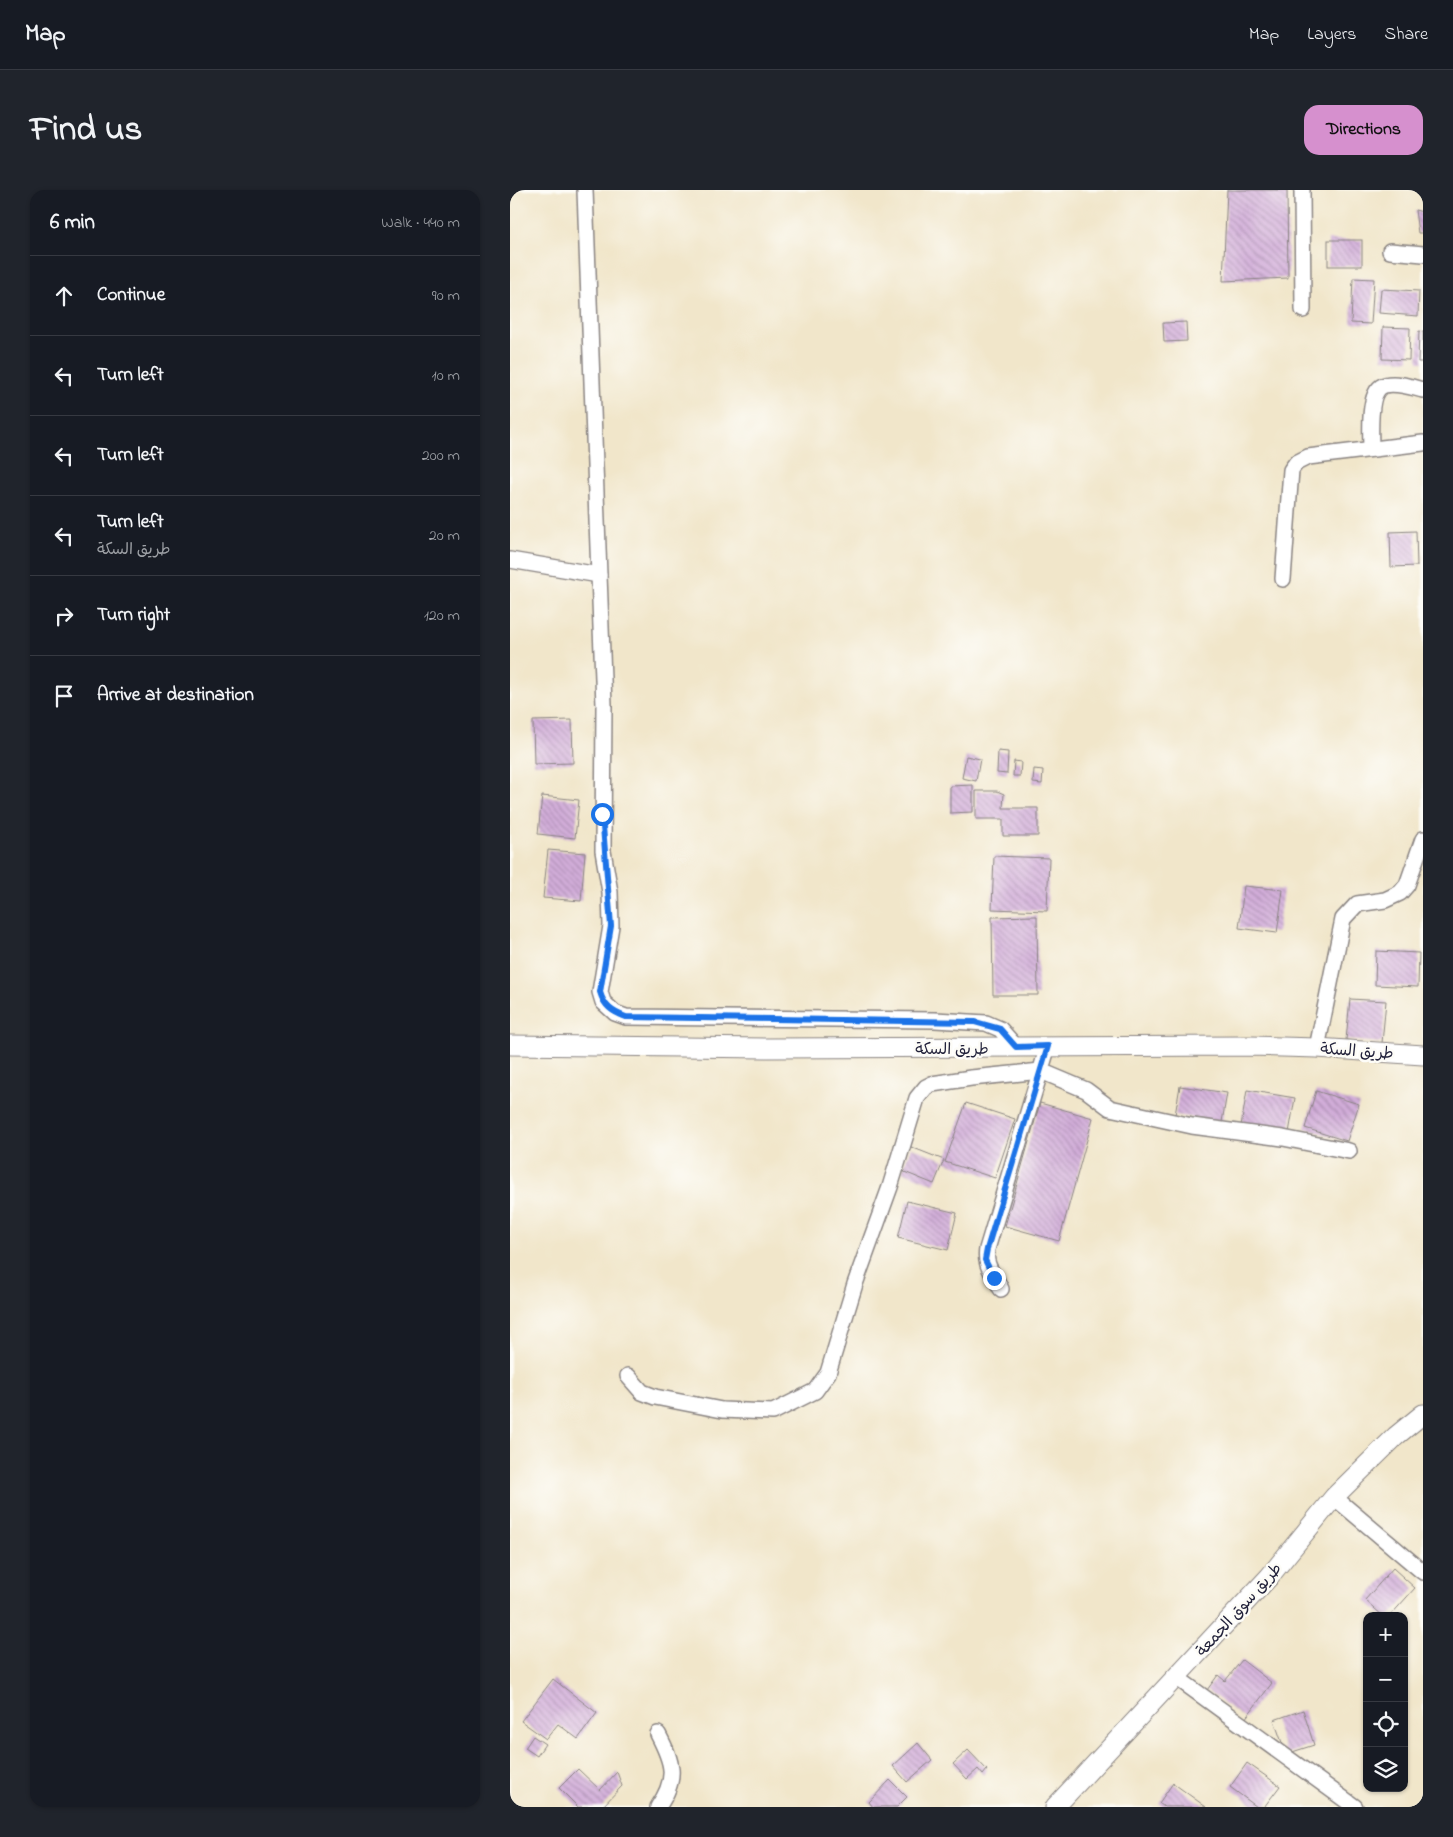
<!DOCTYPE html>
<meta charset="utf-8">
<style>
:root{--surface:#171b24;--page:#20242c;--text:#f1f3f6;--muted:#9ea1a6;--line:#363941;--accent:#d690ce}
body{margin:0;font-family:"Indie Flower","Playpen Sans Arabic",sans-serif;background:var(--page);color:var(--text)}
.controls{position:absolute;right:15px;bottom:15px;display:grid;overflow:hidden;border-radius:10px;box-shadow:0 1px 4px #0004}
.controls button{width:45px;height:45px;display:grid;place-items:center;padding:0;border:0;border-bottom:1px solid var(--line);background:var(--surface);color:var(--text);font:25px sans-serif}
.stop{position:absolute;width:15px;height:15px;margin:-11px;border:4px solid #1a73e8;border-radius:50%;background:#fff}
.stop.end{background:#1a73e8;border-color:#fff;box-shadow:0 1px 5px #0008}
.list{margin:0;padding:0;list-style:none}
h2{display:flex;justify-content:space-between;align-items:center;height:65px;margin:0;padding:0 20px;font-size:21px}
h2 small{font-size:16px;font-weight:400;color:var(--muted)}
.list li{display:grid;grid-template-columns:32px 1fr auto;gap:15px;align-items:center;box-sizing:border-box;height:80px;padding:0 20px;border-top:1px solid var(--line)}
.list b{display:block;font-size:19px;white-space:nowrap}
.list p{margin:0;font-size:16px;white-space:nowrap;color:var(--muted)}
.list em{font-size:16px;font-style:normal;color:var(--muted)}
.icon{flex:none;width:28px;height:28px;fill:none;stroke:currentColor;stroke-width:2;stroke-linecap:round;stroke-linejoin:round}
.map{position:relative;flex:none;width:913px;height:1617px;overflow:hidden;border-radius:15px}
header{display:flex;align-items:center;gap:30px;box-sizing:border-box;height:70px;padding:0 25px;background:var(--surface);border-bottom:1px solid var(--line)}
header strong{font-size:24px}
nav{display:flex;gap:28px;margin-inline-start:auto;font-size:18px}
.intro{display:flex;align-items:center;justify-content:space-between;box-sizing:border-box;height:120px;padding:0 30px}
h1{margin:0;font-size:35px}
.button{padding:12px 22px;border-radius:15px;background:var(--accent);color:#111;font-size:18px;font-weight:700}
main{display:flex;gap:30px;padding:0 30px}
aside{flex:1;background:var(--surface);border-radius:15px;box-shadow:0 1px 4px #0004}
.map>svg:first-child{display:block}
.building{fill:url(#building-back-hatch)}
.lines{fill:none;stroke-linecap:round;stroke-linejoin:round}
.minor-casing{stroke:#8a8482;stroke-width:18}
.major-casing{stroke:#8a8482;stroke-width:21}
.minor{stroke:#fff;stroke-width:15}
.major{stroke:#fff;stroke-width:19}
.route{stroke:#1a73e8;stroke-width:6}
.labels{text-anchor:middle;stroke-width:5;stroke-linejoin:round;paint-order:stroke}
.street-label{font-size:16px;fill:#22223b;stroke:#fdfcf7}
</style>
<header>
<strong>Map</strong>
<nav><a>Map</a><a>Layers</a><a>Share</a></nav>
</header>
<div class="intro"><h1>Find us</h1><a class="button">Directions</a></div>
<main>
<aside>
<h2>6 min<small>Walk · 440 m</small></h2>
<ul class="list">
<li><svg class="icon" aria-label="ahead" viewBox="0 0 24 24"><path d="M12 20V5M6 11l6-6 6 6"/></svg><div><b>Continue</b></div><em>90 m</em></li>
<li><svg class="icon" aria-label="left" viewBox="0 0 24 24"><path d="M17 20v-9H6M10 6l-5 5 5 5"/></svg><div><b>Turn left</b></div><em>10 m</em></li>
<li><svg class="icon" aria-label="left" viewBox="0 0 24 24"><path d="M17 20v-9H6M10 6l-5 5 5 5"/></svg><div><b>Turn left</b></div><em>200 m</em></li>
<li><svg class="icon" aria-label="left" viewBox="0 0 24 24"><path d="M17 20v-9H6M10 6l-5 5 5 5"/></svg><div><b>Turn left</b><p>طريق السكة</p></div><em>20 m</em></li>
<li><svg class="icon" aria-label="right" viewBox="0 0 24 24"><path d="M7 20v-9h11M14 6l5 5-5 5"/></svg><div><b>Turn right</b></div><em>120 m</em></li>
<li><svg class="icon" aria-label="arrive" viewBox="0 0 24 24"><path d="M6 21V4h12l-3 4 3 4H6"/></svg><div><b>Arrive at destination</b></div></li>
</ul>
</aside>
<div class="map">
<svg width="913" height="1617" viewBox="0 0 913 1617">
<defs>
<pattern id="building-back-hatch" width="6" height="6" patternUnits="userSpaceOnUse" patternTransform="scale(1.25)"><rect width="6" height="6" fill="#d2add9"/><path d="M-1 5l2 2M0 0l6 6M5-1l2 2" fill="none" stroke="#aa8cb1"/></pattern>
</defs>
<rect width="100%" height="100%" fill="#fdfcf7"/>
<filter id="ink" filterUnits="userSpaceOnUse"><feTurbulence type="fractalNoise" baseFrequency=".02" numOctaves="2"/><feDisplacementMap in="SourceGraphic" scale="10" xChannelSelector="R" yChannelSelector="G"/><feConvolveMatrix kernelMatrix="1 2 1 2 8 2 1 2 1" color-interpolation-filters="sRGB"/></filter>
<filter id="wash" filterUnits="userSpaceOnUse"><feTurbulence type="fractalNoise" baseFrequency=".0096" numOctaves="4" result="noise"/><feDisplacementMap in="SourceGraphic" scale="20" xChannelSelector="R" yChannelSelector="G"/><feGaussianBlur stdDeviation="1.12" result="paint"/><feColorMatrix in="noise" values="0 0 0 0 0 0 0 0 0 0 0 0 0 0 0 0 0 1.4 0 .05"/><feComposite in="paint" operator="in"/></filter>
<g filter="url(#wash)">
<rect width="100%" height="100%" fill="#f1e6ca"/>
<g id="blocks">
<g class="building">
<path d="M717,0H777L778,88L713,91Z"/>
<path d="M905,20L913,22V43H908Z"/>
<rect x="818" y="50" width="34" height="26"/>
<path d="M843,88L864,89L861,134L841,133Z"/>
<path d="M871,99L909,101L908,126L869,123Z"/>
<path d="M676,132L677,151L654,152L653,133Z"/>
<path d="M873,137L900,138L899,170L872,169Z"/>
<path d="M909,141L913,142V172H908Z"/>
<path d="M906,341L907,376L881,377L880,342Z"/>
<path d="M62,530L63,573L24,574L23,531Z"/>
<path d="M488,561L498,562L497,584L487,583Z"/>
<path d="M456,566L470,569L466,591L452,588Z"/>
<path d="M504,571L511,572L510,586H503Z"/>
<path d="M524,579L533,580L532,594L523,593Z"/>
<path d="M463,595V622L440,623V596Z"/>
<path d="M466,601H487L494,604L493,618H528V646H493V629H466Z"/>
<path d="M32,606L69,610L65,648L28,644Z"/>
<path d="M38,660L75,663L71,711L33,708Z"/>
<path d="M484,666L539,668L537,721L482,719Z"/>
<path d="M734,696L773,700L767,743L729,738Z"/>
<path d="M527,726L528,805H483L482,727Z"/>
<path d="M866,761L909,763L908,797L865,795Z"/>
<path d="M840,809L876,811L872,853L836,850Z"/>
<path d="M670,896L717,903L712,932L665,925Z"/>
<path d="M737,900L785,908L779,943L731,936Z"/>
<path d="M806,901L849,914L837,951L795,938Z"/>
<path d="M456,913L505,929L485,988L435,972Z"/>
<path d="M530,913L583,928L549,1051L495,1036Z"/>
<path d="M401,957L434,970L424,994L392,981Z"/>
<path d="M397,1011L447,1023L438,1060L388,1048Z"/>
<path d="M883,1378L905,1398L880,1426H873L855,1410Z"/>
<path d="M732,1470L762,1493L735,1529L697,1500L708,1485L715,1491Z"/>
<path d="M43,1489L87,1523L68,1549L48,1534L36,1549L11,1531Z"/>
<path d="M793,1520L804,1555L776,1564L764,1530Z"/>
<path d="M23,1546L35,1554L27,1566L15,1558Z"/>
<path d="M408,1553L422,1570L397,1592L383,1576Z"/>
<path d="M458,1560L477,1580L473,1585L468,1579L457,1589L443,1574Z"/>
<path d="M737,1573L770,1596L754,1617H747L720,1597Z"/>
<path d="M68,1579L90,1600L107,1582L112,1596L92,1617H68L49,1598Z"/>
<path d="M380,1590L397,1607L387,1617H363L359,1612Z"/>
<path d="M663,1593L696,1617H654L649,1613Z"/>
</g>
</g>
</g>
<g filter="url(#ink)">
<use href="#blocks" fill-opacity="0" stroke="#8a8482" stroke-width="1"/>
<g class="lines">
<defs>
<g id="minor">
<path d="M792,0L793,120"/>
<path d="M880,61L913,64"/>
<path d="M861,259C861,244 857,199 875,195C887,192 901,197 913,200"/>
<path d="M0,370L89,385L75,0"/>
<path d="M89,385L94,515L93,661L100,702L101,736L90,802L93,812L105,823L116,827L425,830L476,833L490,839L506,857"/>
<path d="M773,389L781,280L786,273L798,267L913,253"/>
<path d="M807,858L833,729L847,714L875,710L890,703L897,695L913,649"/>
<path d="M491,1099C484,1083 474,1077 477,1059L538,856"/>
<path d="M118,1186L132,1202L145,1207L212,1220L263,1222L305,1201L318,1183L345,1094L380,997L407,908L416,897L422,894L461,888L531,881L576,900L600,918L682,936L773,948L839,961"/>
<path d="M824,1307L913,1382"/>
<path d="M666,1487L845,1617"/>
<path d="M148,1617C168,1588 163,1573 148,1544"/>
</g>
<g id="major">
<path d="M0,855L256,858L741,856L807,858L913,865"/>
<path d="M545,1617L759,1387L824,1307L886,1246L913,1224"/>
</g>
</defs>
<use href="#minor" class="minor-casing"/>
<use href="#major" class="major-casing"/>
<use href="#minor" class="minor"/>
<use href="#major" class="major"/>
</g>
</g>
<g class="lines" filter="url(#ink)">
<path class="route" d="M92,624L101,736L90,802C94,816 102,822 116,827L465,832L490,839L506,857L538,856L477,1059L475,1070L484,1088"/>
</g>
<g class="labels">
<g class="street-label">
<text x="442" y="864">طريق السكة</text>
<text transform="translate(847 860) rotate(4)" y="6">طريق السكة</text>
<text transform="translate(728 1419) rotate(-48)" y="6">طريق سوق الجمعة</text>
</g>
</g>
</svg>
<div class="controls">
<button>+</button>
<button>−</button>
<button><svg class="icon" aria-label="locate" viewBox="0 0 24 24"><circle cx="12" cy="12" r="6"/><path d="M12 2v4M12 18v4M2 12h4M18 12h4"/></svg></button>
<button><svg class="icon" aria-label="layers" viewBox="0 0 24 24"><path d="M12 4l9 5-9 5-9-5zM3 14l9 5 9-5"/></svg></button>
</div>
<div class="stop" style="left:92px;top:624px"></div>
<div class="stop end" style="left:484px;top:1088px"></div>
</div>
</main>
